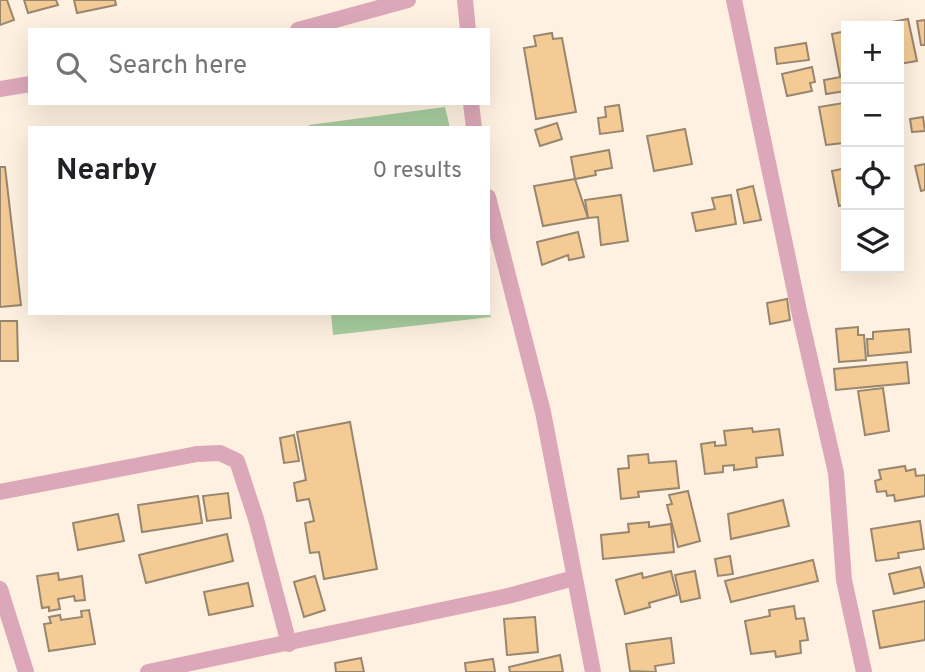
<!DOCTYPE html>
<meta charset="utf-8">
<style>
:root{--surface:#fff;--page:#f2f2f2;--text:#202124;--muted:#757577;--line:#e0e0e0}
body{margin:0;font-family:Overpass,sans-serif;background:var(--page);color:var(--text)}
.controls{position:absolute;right:21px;top:21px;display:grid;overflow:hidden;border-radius:0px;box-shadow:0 7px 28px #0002}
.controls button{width:63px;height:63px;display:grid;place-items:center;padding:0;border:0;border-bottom:2px solid var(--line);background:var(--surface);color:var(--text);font:35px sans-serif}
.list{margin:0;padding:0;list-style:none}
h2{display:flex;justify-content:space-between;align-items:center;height:91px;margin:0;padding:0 28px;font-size:30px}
h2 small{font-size:23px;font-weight:400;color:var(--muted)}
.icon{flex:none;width:38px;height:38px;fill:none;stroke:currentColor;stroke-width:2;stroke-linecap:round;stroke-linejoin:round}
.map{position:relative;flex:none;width:925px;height:672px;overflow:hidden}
.search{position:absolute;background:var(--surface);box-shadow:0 7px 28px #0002;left:28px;top:28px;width:462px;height:77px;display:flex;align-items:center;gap:18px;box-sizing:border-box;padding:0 24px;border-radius:0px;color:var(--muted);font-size:26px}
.panel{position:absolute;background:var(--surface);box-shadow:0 7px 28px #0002;left:28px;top:126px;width:462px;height:189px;border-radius:0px}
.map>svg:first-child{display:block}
.green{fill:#a8cd9f}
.building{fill:#f4cb95;stroke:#99866e;stroke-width:2}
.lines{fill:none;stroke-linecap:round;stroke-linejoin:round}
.minor{stroke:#dca8b9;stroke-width:16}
</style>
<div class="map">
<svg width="925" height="672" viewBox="0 0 925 672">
<rect width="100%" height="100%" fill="#fef1e1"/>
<g class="green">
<path d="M445,107L450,128H309V125Z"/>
<path d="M488,305L491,317L333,335L331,313H488Z"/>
</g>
<g class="building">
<path d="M0,0H7L14,20L0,25Z"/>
<path d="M24,0H56L58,5L28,13Z"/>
<path d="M74,0H115L116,5L77,13Z"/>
<path d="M908,19L917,61L899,64V26H871Z"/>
<path d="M925,20V45H921L917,21Z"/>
<path d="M846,31V74L840,76L832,34Z"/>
<path d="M552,33L553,39L562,38L576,112L536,119L524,48L536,46L534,36Z"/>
<path d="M806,43L809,60L777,64L775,48Z"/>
<path d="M812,67L815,82L810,83L812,91L787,96L782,74Z"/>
<path d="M846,76V91L826,94L824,80Z"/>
<path d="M843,103L846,111V134L842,135L843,143L826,145L819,107Z"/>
<path d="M619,105L623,131L600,134L598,118L606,117L605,107Z"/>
<path d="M923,117L925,131L912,132L910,119Z"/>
<path d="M557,123L562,139L540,146L535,130Z"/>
<path d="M685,129L692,164L654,171L647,136Z"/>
<path d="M609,150L612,168L595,171L596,175L575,179L571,157Z"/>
<path d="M925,164V190L921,191L915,166Z"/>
<path d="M0,167H5L21,305L0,307Z"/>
<path d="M846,168V204L839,206L832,171Z"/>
<path d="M575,179L588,218L543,226L534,186Z"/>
<path d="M753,186L761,220L744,223L737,190Z"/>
<path d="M621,195L628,241L601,245L598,217L588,218L585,200Z"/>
<path d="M731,195L736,224L696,231L692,213L715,209L712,198Z"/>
<path d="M578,232L584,257L569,260L568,255L542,265L537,242Z"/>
<path d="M787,299L790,320L770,324L767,303Z"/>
<path d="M0,321H17L18,361H0Z"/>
<path d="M858,327V335H864L866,360L839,362L836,329Z"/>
<path d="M909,329L911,352L868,356L867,339H873V332Z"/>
<path d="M907,362L909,383L836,390L834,369Z"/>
<path d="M883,388L889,431L865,435L858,391Z"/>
<path d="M350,422L377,569L324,579L319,552L310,553L305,523L314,521L309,499L297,501L294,483L306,480L297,432Z"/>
<path d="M752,428L753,432L779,429L783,455L756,458L757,467L734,470V465L723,466V472L705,474L701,444L715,442V446L726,445L724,431Z"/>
<path d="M294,435L299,461L284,463L280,438Z"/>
<path d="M648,454L649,463L676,461L679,488L638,492L639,497L621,499L618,469L629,468L628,456Z"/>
<path d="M905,466L906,471L915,469L916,476L925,475V496L895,501L894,495L887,496L886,491L877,492L875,481L881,479L879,470Z"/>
<path d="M688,491L700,541L678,547L667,505L672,504L669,495Z"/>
<path d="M228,493L231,518L207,521L203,496Z"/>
<path d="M198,496L202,523L142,532L138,505Z"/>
<path d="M783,500L789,526L731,539L728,514Z"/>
<path d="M118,514L124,541L78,550L73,523Z"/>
<path d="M920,521L924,549L898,553L899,558L876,561L871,529Z"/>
<path d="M649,522V527L671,524L674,552L603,559L601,535L629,532L628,524Z"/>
<path d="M227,534L233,561L146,583L139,555Z"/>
<path d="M730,556L733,574L718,576L715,559Z"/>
<path d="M813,560L818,581L731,602L725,581Z"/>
<path d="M920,567L925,587L894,594L889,574Z"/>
<path d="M671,571L677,595L649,603L650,607L625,614L616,580L642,573L643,578Z"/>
<path d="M695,571L700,598L681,602L675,575Z"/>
<path d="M58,573L59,580L82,576L85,600L75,601L74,596L58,599L60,609L49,611V607L42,608L37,576Z"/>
<path d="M315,576L325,610L304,617L294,582Z"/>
<path d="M248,583L253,606L209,615L204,592Z"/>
<path d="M925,601V640L880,648L873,611Z"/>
<path d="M794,606L796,619L804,618L808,640L800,641L801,653L776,657L775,651L751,654L745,621L770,616L769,610Z"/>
<path d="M89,610L95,644L49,651L44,624L51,623L49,617L60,615L61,620L82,617L81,611Z"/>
<path d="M535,617L538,652L507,655L504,619Z"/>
<path d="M671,638L674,663L655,666L656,672L630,671L626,644Z"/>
<path d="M560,655L563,672H510L509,667Z"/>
<path d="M361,658L364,672H336L335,663Z"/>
<path d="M493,659L495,672H466L465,663Z"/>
</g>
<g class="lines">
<g class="minor">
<path d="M465,0L468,30"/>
<path d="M734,0L799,311L836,473L844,580L864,672"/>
<path d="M298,30L408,0"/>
<path d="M0,89L30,84"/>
<path d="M471,103L474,128"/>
<path d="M488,197L543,412L593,672"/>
<path d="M0,492L197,454L220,453L237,461L256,519L289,644"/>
<path d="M0,589L26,672"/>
<path d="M148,672L508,596L574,578"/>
</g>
</g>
</svg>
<div class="controls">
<button>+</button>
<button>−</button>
<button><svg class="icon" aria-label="locate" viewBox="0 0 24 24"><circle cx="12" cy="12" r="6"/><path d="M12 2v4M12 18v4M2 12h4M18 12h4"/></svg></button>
<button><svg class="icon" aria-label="layers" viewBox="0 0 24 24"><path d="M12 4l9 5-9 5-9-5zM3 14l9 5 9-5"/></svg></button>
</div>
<div class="search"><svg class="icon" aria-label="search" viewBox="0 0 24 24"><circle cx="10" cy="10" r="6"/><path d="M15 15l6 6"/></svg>Search here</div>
<section class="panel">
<h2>Nearby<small>0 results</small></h2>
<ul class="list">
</ul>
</section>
</div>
